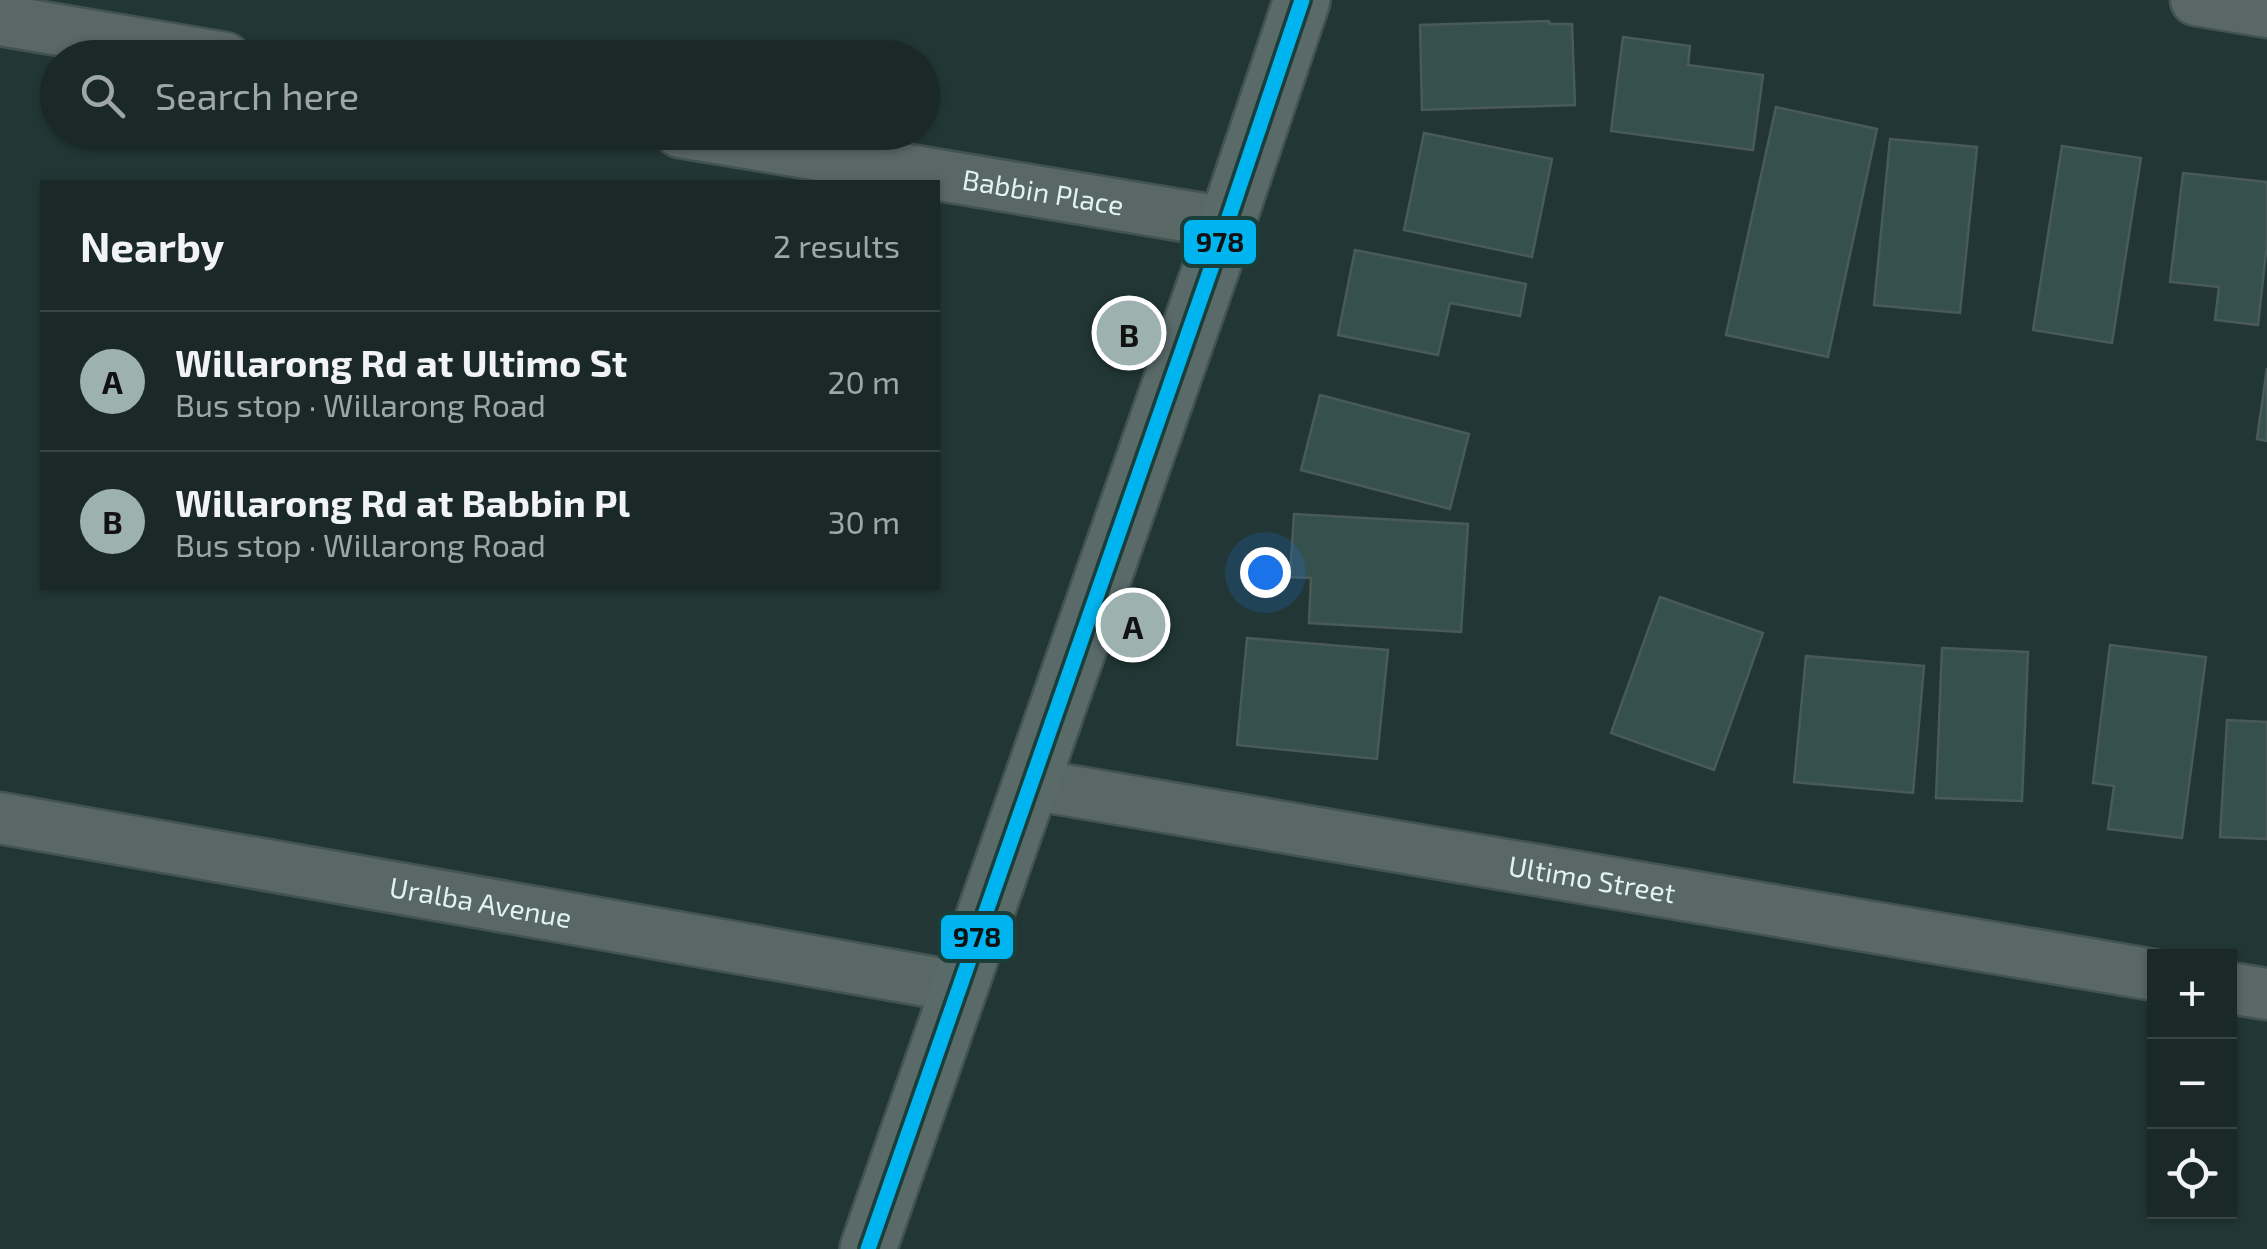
<!DOCTYPE html>
<meta charset="utf-8">
<style>
:root{--surface:#1a2928;--page:#233130;--text:#f1f3f6;--muted:#9fa6a8;--line:#384545;--accent:#9db1af}
body{margin:0;font-family:"Exo 2",sans-serif;background:var(--page);color:var(--text)}
.controls{position:absolute;right:30px;bottom:30px;display:grid;overflow:hidden;border-radius:0px;box-shadow:0 2px 8px #0004}
.controls button{width:90px;height:90px;display:grid;place-items:center;padding:0;border:0;border-bottom:2px solid var(--line);background:var(--surface);color:var(--text);font:50px sans-serif}
.you{position:absolute;left:1265px;top:572px;width:35px;height:35px;margin:-25px;border:8px solid #fff;border-radius:50%;background:#1a73e8;box-shadow:0 0 0 15px #1a73e833}
.badge{display:grid;place-items:center;width:65px;height:65px;border-radius:50%;background:var(--accent);color:#111;font-size:32px;font-weight:700}
.pin{position:absolute;translate:-50% -50%;border:5px solid #fff;box-shadow:0 2px 10px #0006}
.list{margin:0;padding:0;list-style:none}
h2{display:flex;justify-content:space-between;align-items:center;height:130px;margin:0;padding:0 40px;font-size:42px}
h2 small{font-size:32px;font-weight:400;color:var(--muted)}
.list li{display:grid;grid-template-columns:65px 1fr auto;gap:30px;align-items:center;box-sizing:border-box;height:140px;padding:0 40px;border-top:2px solid var(--line)}
.list b{display:block;font-size:38px;white-space:nowrap}
.list p{margin:0;font-size:32px;white-space:nowrap;color:var(--muted)}
.list em{font-size:32px;font-style:normal;color:var(--muted)}
.icon{flex:none;width:55px;height:55px;fill:none;stroke:currentColor;stroke-width:2;stroke-linecap:round;stroke-linejoin:round}
.map{position:relative;flex:none;width:2267px;height:1249px;overflow:hidden}
.search{position:absolute;background:var(--surface);box-shadow:0 2px 8px #0004;left:40px;top:40px;width:900px;height:110px;display:flex;align-items:center;gap:25px;box-sizing:border-box;padding:0 35px;border-radius:55px;color:var(--muted);font-size:38px}
.panel{position:absolute;background:var(--surface);box-shadow:0 2px 8px #0004;left:40px;top:180px;width:900px;height:410px;border-radius:0px}
.map>svg:first-child{display:block}
.building{fill:#36504e;stroke:#495a58;stroke-width:2.5}
.lines{fill:none;stroke-linecap:round;stroke-linejoin:round}
.street-casing{stroke:#425352;stroke-width:55}
.secondary-casing{stroke:#425352;stroke-width:60}
.street{stroke:#596765;stroke-width:50}
.secondary{stroke:#596a69;stroke-width:55}
.bus-1-casing{stroke:#1a3f3b;stroke-width:22}
.bus-1{stroke:#00b5ef;stroke-width:15}
.labels{text-anchor:middle;stroke-width:8;stroke-linejoin:round;paint-order:stroke}
.street-label{font-size:28px;fill:#dff3f0;stroke:#1a3f3b}
.line-badge{stroke:#1a3f3b;stroke-width:4}
.pale-badge-label{font-size:28px;text-anchor:middle;font-weight:bold;fill:#111}
</style>
<div class="map">
<svg width="2267" height="1249" viewBox="0 0 2267 1249">
<rect width="100%" height="100%" fill="#223735"/>
<g class="building">
<path d="M1549,21L1550,24H1572L1575,105L1422,110L1420,25Z"/>
<path d="M1623,37L1690,46L1688,65L1763,75L1753,150L1611,131Z"/>
<path d="M1776,107L1877,129L1828,357L1726,335Z"/>
<path d="M1424,133L1552,159L1532,257L1404,230Z"/>
<path d="M1890,139L1977,147L1960,313L1874,305Z"/>
<path d="M2062,146L2141,158L2112,343L2033,330Z"/>
<path d="M2183,173L2267,182V243L2258,325L2215,320L2219,287L2170,282Z"/>
<path d="M1355,250L1526,284L1520,316L1450,303L1438,355L1338,335Z"/>
<path d="M2267,368V441L2257,439Z"/>
<path d="M1320,395L1469,434L1450,509L1301,470Z"/>
<path d="M1294,514L1468,524L1461,632L1309,623L1311,578L1290,577Z"/>
<path d="M1660,597L1763,633L1714,770L1611,733Z"/>
<path d="M1247,638L1388,650L1377,759L1237,745Z"/>
<path d="M2110,645L2206,657L2182,838L2108,829L2114,786L2093,783Z"/>
<path d="M1942,648L2028,652L2022,801L1936,798Z"/>
<path d="M1806,656L1924,666L1913,793L1794,782Z"/>
<path d="M2227,720L2267,722V839L2220,837Z"/>
</g>
<g class="lines">
<defs>
<g id="street">
<path d="M2196,0L2267,12"/>
<path d="M0,20L225,58"/>
<path id="s1" d="M680,132L1227,223"/>
<path id="s2" d="M1030,784L2154,975"/>
<path id="s3" d="M0,818L960,987"/>
<path d="M2230,988L2267,994"/>
</g>
<path id="secondary" d="M868,1249L1227,223L1302,0"/>
</defs>
<use href="#street" class="street-casing"/>
<use href="#secondary" class="secondary-casing"/>
<use href="#street" class="street"/>
<use href="#secondary" class="secondary"/>
<defs>
<path id="bus-1" d="M868,1249L1227,223L1302,0"/>
</defs>
<use href="#bus-1" class="bus-1-casing"/>
<use href="#bus-1" class="bus-1"/>
</g>
<g class="labels">
<g class="street-label">
<text dy="10" stroke="none"><textPath href="#s1" startOffset="368">Babbin Place</textPath></text>
<text dy="10" stroke="none"><textPath href="#s2" startOffset="570">Ultimo Street</textPath></text>
<text dy="10" stroke="none"><textPath href="#s3" startOffset="488">Uralba Avenue</textPath></text>
</g>
</g>
<g class="line-badge">
<rect x="1182" y="218" width="76" height="48" rx="10" fill="#00b5ef"/>
<rect x="939" y="913" width="76" height="48" rx="10" fill="#00b5ef"/>
</g>
<g class="pale-badge-label">
<text x="1220" y="252">978</text>
<text x="977" y="947">978</text>
</g>
</svg>
<div class="controls">
<button>+</button>
<button>−</button>
<button><svg class="icon" aria-label="locate" viewBox="0 0 24 24"><circle cx="12" cy="12" r="6"/><path d="M12 2v4M12 18v4M2 12h4M18 12h4"/></svg></button>
</div>
<div class="you"></div>
<div class="pin badge" style="left:1133px;top:625px">A</div>
<div class="pin badge" style="left:1129px;top:333px">B</div>
<div class="search"><svg class="icon" aria-label="search" viewBox="0 0 24 24"><circle cx="10" cy="10" r="6"/><path d="M15 15l6 6"/></svg>Search here</div>
<section class="panel">
<h2>Nearby<small>2 results</small></h2>
<ul class="list">
<li><span class="badge">A</span><div><b>Willarong Rd at Ultimo St</b><p>Bus stop · Willarong Road</p></div><em>20 m</em></li>
<li><span class="badge">B</span><div><b>Willarong Rd at Babbin Pl</b><p>Bus stop · Willarong Road</p></div><em>30 m</em></li>
</ul>
</section>
</div>
